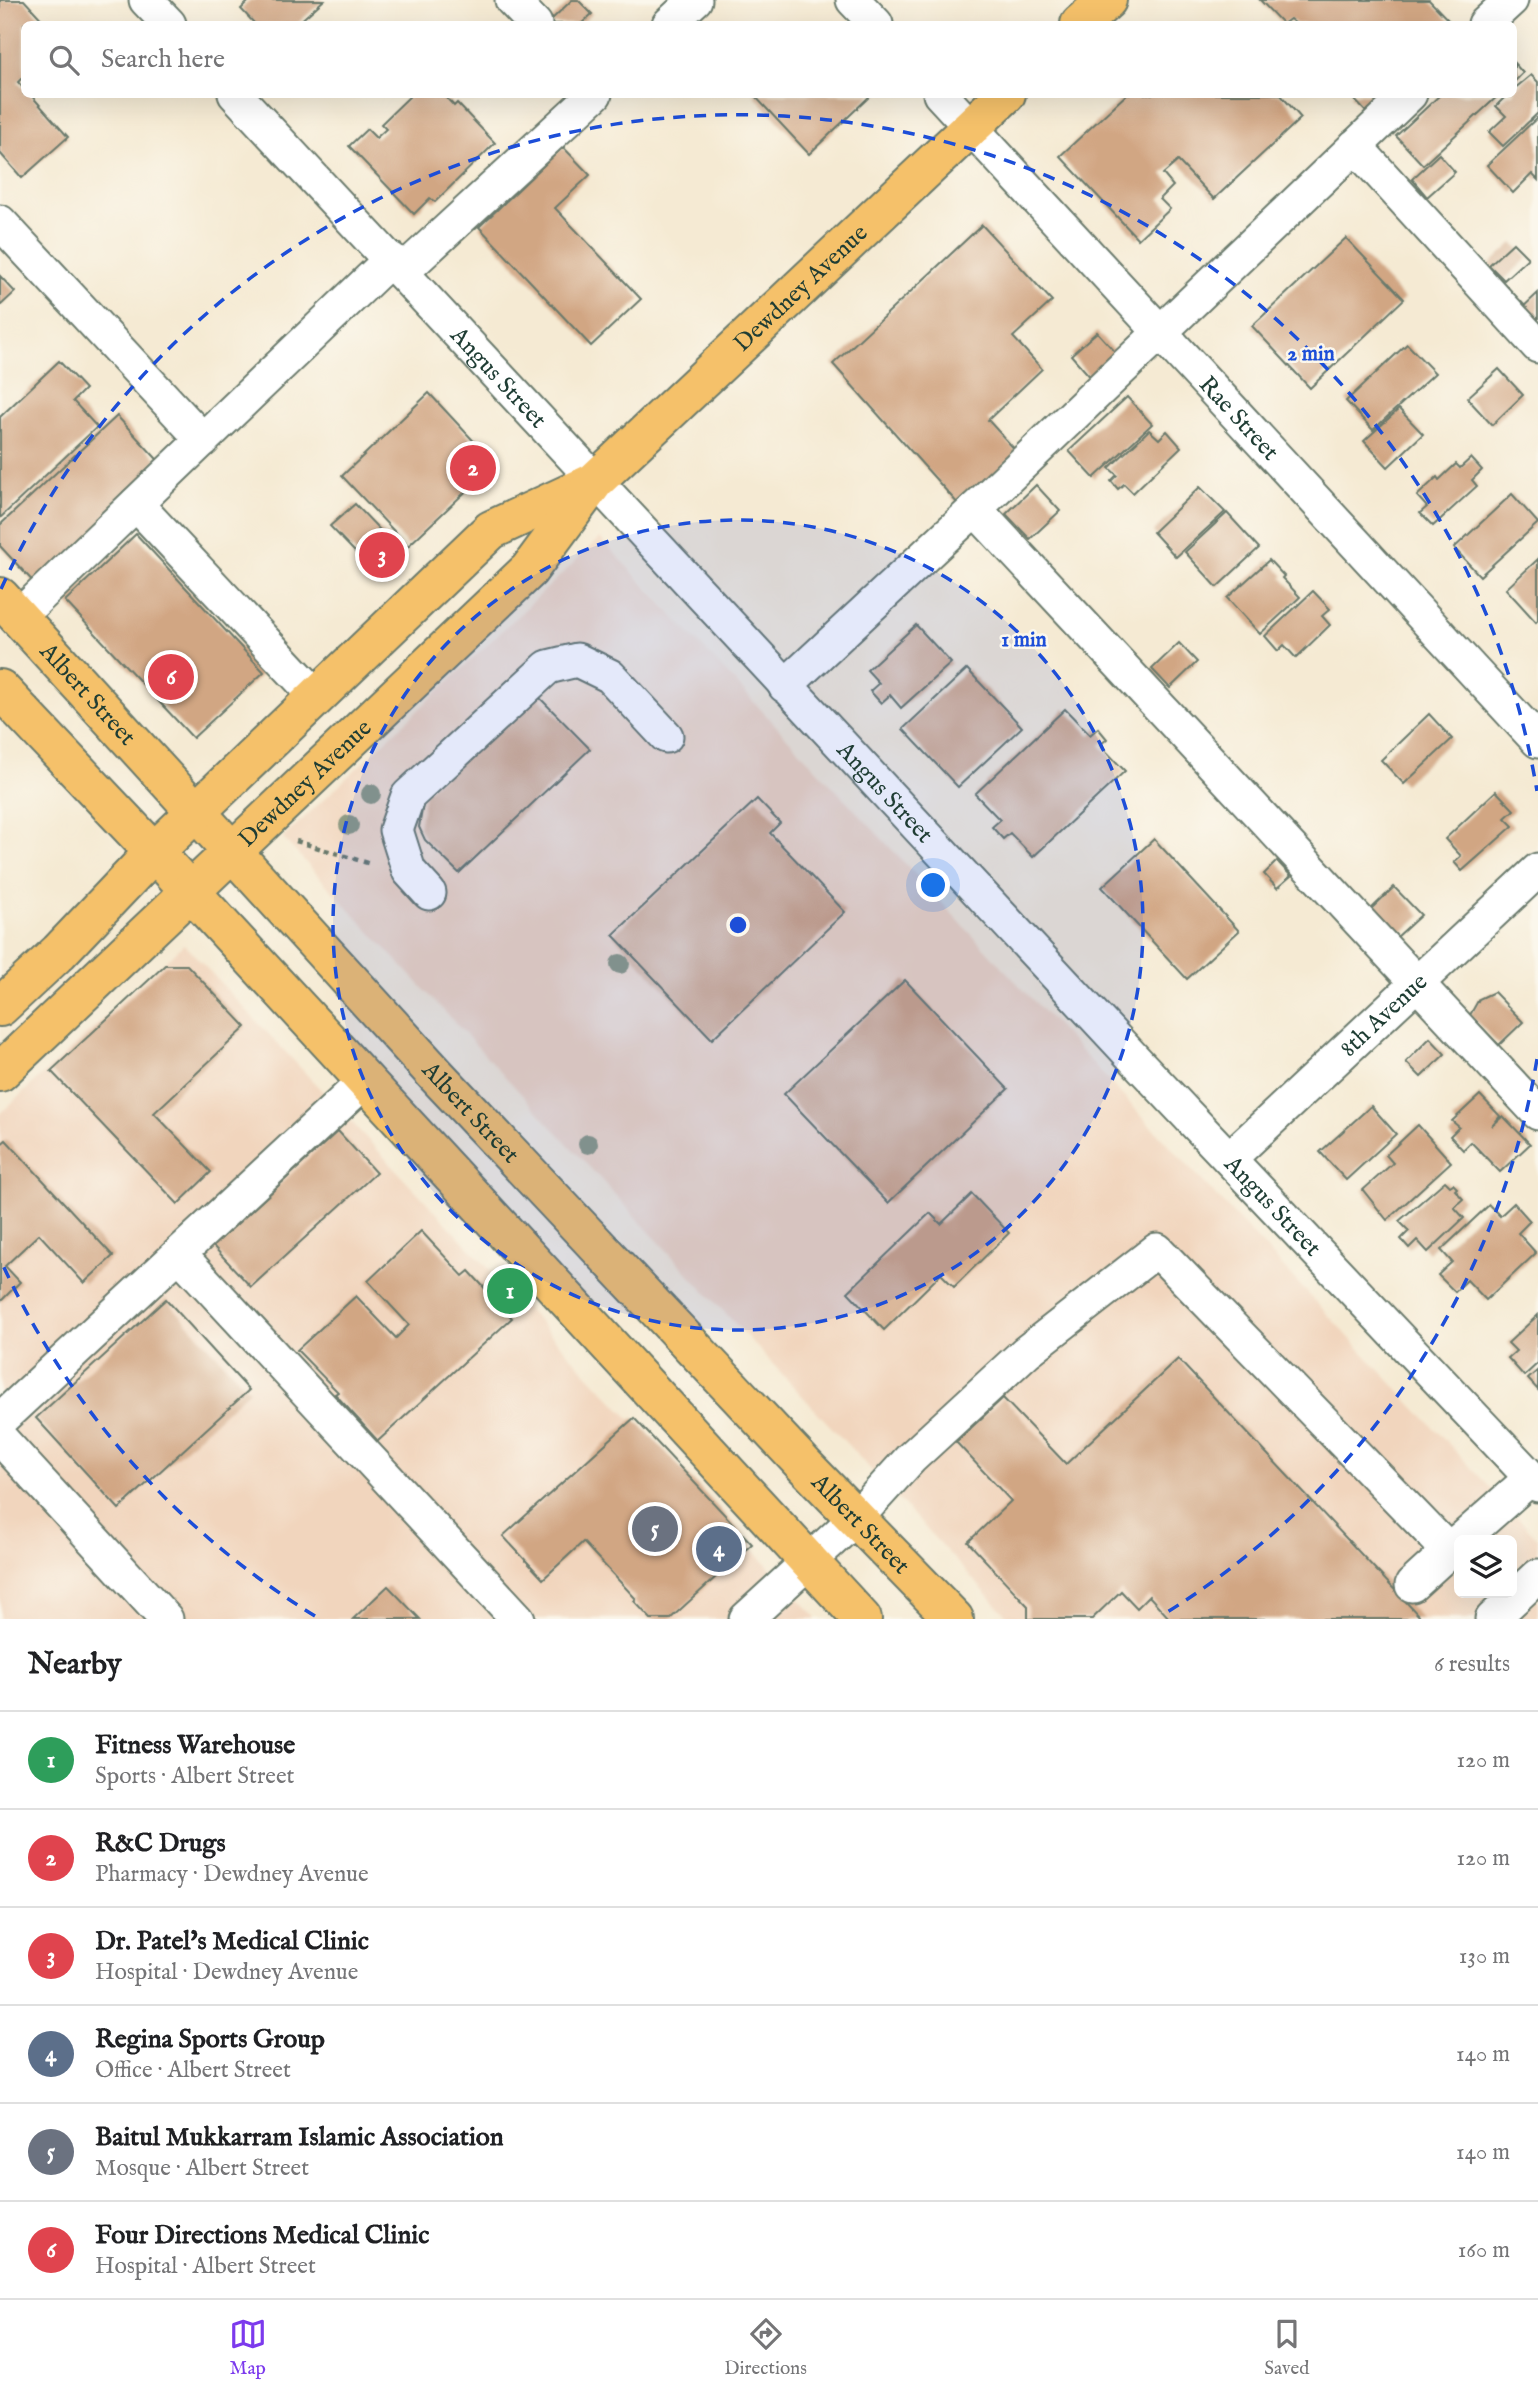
<!DOCTYPE html>
<meta charset="utf-8">
<style>
:root{--surface:#fff;--page:#f6f6f6;--text:#202124;--muted:#757577;--line:#e0e0e0;--accent:#7c3aed}
body{margin:0;font-family:"IM FELL English",serif;background:var(--page);color:var(--text)}
.controls{position:absolute;right:21px;bottom:21px;display:grid;overflow:hidden;border-radius:10px;box-shadow:0 7px 28px #0002}
.controls button{width:63px;height:63px;display:grid;place-items:center;padding:0;border:0;border-bottom:2px solid var(--line);background:var(--surface);color:var(--text);font:35px sans-serif}
.you{position:absolute;left:934px;top:886px;width:24px;height:24px;margin:-18px;border:5px solid #fff;border-radius:50%;background:#1a73e8;box-shadow:0 0 0 10px #1a73e833}
.badge{display:grid;place-items:center;width:46px;height:46px;border-radius:50%;background:var(--accent);color:#fff;font-size:23px;font-weight:700}
.pin{position:absolute;translate:-50% -50%;border:4px solid #fff;box-shadow:0 2px 7px #0006}
.list{margin:0;padding:0;list-style:none}
h2{display:flex;justify-content:space-between;align-items:center;height:91px;margin:0;padding:0 28px;font-size:30px}
h2 small{font-size:23px;font-weight:400;color:var(--muted)}
.list li{display:grid;grid-template-columns:46px 1fr auto;gap:21px;align-items:center;box-sizing:border-box;height:98px;padding:0 28px;border-top:2px solid var(--line)}
.list b{display:block;font-size:26px;white-space:nowrap}
.list p{margin:0;font-size:23px;white-space:nowrap;color:var(--muted)}
.list em{font-size:23px;font-style:normal;color:var(--muted)}
.icon{flex:none;width:38px;height:38px;fill:none;stroke:currentColor;stroke-width:2;stroke-linecap:round;stroke-linejoin:round}
.map{position:relative;flex:none;width:1538px;height:1619px;overflow:hidden}
.search{position:absolute;background:var(--surface);box-shadow:0 7px 28px #0002;left:21px;right:21px;top:21px;height:77px;display:flex;align-items:center;gap:18px;box-sizing:border-box;padding:0 24px;border-radius:10px;color:var(--muted);font-size:26px}
.sheet{height:679px;background:var(--surface)}
nav{display:flex;justify-content:space-around;align-items:center;box-sizing:border-box;height:98px;border-top:2px solid var(--line);background:var(--surface);font-size:19px;color:var(--muted)}
nav a{display:grid;justify-items:center;gap:4px}
nav .on{color:var(--accent)}
.map>svg:first-child{display:block}
.built{fill:#f1d5bd;fill-rule:evenodd}
.building{fill:#d1a683}
.lines{fill:none;stroke-linecap:round;stroke-linejoin:round}
.minor-casing{stroke:#6a7a6c;stroke-width:37}
.major-casing{stroke:#6a7a6c;stroke-width:42}
.path{stroke:#6a7a6c;stroke-width:4.5;stroke-dasharray:5 5;stroke-linecap:butt}
.minor{stroke:#fff;stroke-width:33}
.major{stroke:#f5c16b;stroke-width:38}
.tree{fill:#8f9b83}
.ring{fill:none;stroke:#1d4ed8;stroke-width:3.5;stroke-dasharray:12 9}
.labels{text-anchor:middle;stroke-width:5;stroke-linejoin:round;paint-order:stroke}
.street-label{font-size:24px;fill:#1f3d34;stroke:#fbf7ec}
.centre{fill:#1d4ed8;stroke:#fbf7ec;stroke-width:3.5}
.ring-label{font-size:21px;text-anchor:middle;font-weight:bold;fill:#1d4ed8;stroke:#fbf7ec;stroke-width:5;stroke-linejoin:round;paint-order:stroke}
</style>
<div class="map">
<svg width="1538" height="1619" viewBox="0 0 1538 1619">
<rect width="100%" height="100%" fill="#fbf7ec"/>
<filter id="ink" filterUnits="userSpaceOnUse"><feTurbulence type="fractalNoise" baseFrequency=".0143" numOctaves="2"/><feDisplacementMap in="SourceGraphic" scale="14" xChannelSelector="R" yChannelSelector="G"/><feConvolveMatrix kernelMatrix="1 2 1 2 8 2 1 2 1" color-interpolation-filters="sRGB"/></filter>
<filter id="wash" filterUnits="userSpaceOnUse"><feTurbulence type="fractalNoise" baseFrequency=".00686" numOctaves="4" result="noise"/><feDisplacementMap in="SourceGraphic" scale="28" xChannelSelector="R" yChannelSelector="G"/><feGaussianBlur stdDeviation="1.57" result="paint"/><feColorMatrix in="noise" values="0 0 0 0 0 0 0 0 0 0 0 0 0 0 0 0 0 1.4 0 .05"/><feComposite in="paint" operator="in"/></filter>
<g filter="url(#wash)">
<rect width="100%" height="100%" fill="#f5ead3"/>
<g class="built">
<path d="M600,538L1538,1539V1619H1010L283,838ZM1459,1540H1512V1593H1459Z"/>
<path d="M184,944L818,1619H0V1114Z"/>
</g>
<g id="blocks">
<g class="building">
<path d="M0,0H24L46,24H24V76L18,82L24,89V94H30L68,137L22,178L0,153Z"/>
<path d="M250,0H324L297,24H255L241,9Z"/>
<path d="M572,0H578L592,14L581,24H553L550,21Z"/>
<path d="M1260,0H1429L1452,24H1296L1290,19L1283,24Z"/>
<path d="M1514,63L1523,73L1514,82Z"/>
<path d="M1531,75L1538,82V113L1503,146L1489,132L1506,116L1496,106L1508,94H1514V89Z"/>
<path d="M412,94H443L454,106L457,103L495,143L435,202L430,198L414,214L349,146L367,129L376,138L386,129L381,124Z"/>
<path d="M753,94H869L870,96L809,154Z"/>
<path d="M1127,94H1280L1301,118L1214,199L1178,161L1163,174L1173,186L1160,199L1170,209L1138,239L1060,156Z"/>
<path d="M1349,94H1393L1370,116Z"/>
<path d="M1441,94H1500L1423,165L1396,136Z"/>
<path d="M1538,117V180L1532,174L1513,193L1487,165Z"/>
<path d="M563,147L590,175L555,208L641,299L591,346L479,227Z"/>
<path d="M1439,154L1455,172L1427,197L1412,179Z"/>
<path d="M982,225L1052,301L1013,337L1042,369L988,420L1018,453L959,505L833,364Z"/>
<path d="M1346,238L1404,299L1310,388L1252,326Z"/>
<path d="M1513,243L1528,258L1504,280L1489,265Z"/>
<path d="M0,276L15,292L0,306Z"/>
<path d="M1538,293V326L1521,309Z"/>
<path d="M1097,332L1119,356L1093,380L1071,355Z"/>
<path d="M1407,344L1435,373L1373,430L1346,401Z"/>
<path d="M59,361L85,389L73,401L97,427L0,518V417Z"/>
<path d="M1499,369L1523,395L1492,425L1467,398Z"/>
<path d="M429,393L495,464L408,546L342,476Z"/>
<path d="M1127,397L1152,424L1094,478L1069,451Z"/>
<path d="M1399,409L1423,434L1388,467L1364,441Z"/>
<path d="M117,416L167,470L39,588L0,546V525Z"/>
<path d="M1149,430L1159,439L1167,431L1181,447L1133,493L1124,484L1118,489L1111,481L1117,475L1109,468Z"/>
<path d="M1471,458L1482,470L1472,480L1477,486L1433,526L1420,513L1427,507L1417,496L1437,477L1439,480L1456,464L1460,468Z"/>
<path d="M1036,485L1060,511L1030,539L1006,514Z"/>
<path d="M1200,487L1225,512L1176,557L1153,532Z"/>
<path d="M1512,494L1538,523L1480,576L1454,548Z"/>
<path d="M355,504L401,552L377,575L330,526Z"/>
<path d="M1227,513L1259,548L1217,587L1185,552Z"/>
<path d="M136,534L264,672L193,738L65,601Z"/>
<path d="M1538,559V620L1536,622L1506,589Z"/>
<path d="M1269,560L1284,576L1282,578L1300,597L1260,634L1227,598Z"/>
<path d="M1313,591L1330,609L1322,616L1330,625L1296,658L1284,645L1278,651L1265,636Z"/>
<path d="M916,625L951,663L901,708L890,695L881,703L870,691L879,683L867,670Z"/>
<path d="M1179,643L1197,662L1170,688L1152,669Z"/>
<path d="M967,669L1022,727L958,787L903,729Z"/>
<path d="M534,692L590,749L459,873L425,840L419,827L425,793Z"/>
<path d="M1065,709L1090,735L1098,728L1107,739L1100,745L1125,771L1033,857L1010,833L1003,839L992,827L1000,820L975,794Z"/>
<path d="M1429,714L1452,739L1404,784L1381,760Z"/>
<path d="M1496,791L1514,810L1505,818L1513,826L1462,871L1454,862L1461,856L1445,839Z"/>
<path d="M757,799L780,823L770,833L845,912L712,1039L613,935Z"/>
<path d="M1154,839L1239,931L1187,979L1102,887Z"/>
<path d="M1277,861L1291,876L1277,888L1264,874Z"/>
<path d="M1394,887L1421,915L1397,937L1371,909Z"/>
<path d="M165,965H187L246,1027L154,1113L211,1172L178,1204L51,1071Z"/>
<path d="M905,980L1008,1089L888,1203L784,1094Z"/>
<path d="M1494,992L1523,1022L1499,1045L1470,1015L1479,999Z"/>
<path d="M1430,1038L1445,1054L1421,1077L1406,1062Z"/>
<path d="M1480,1095L1500,1116L1492,1126L1503,1116L1530,1144L1500,1172L1471,1142L1463,1150L1450,1136L1459,1127L1452,1121Z"/>
<path d="M1371,1106L1396,1134L1346,1180L1320,1152Z"/>
<path d="M1418,1125L1451,1162L1387,1220L1363,1190L1393,1163L1386,1155Z"/>
<path d="M338,1131L376,1173L251,1287L213,1246Z"/>
<path d="M6,1140L113,1256L84,1283L39,1234L5,1266L20,1282L0,1302V1145Z"/>
<path d="M1445,1181L1450,1186L1453,1184L1457,1188L1455,1190L1463,1199L1454,1207L1464,1218L1428,1252L1417,1240L1409,1248L1401,1239L1409,1231L1399,1221Z"/>
<path d="M972,1194L1009,1233L954,1287L941,1274L884,1330L848,1292L930,1213L941,1224Z"/>
<path d="M1514,1203L1530,1221L1518,1233L1536,1253L1486,1300L1467,1280L1455,1292L1438,1275L1452,1262L1441,1250L1489,1205L1500,1216Z"/>
<path d="M421,1231L463,1276L469,1271L512,1318L378,1441L335,1394L338,1392L297,1350L356,1296L396,1338L409,1325L368,1281Z"/>
<path d="M166,1299L249,1390L119,1509L36,1418Z"/>
<path d="M1538,1315V1363L1524,1376L1508,1358L1516,1351L1508,1343Z"/>
<path d="M1178,1359L1422,1619H1170L1149,1596L1137,1608L1121,1591L1092,1619H1028V1606L968,1542L1011,1501L956,1442L1003,1398L1066,1464Z"/>
<path d="M1538,1370V1390L1528,1379Z"/>
<path d="M634,1418L752,1544L670,1619H651L634,1601L636,1599L583,1542L543,1579L503,1536Z"/>
<path d="M388,1586L420,1619H353Z"/>
</g>
</g>
</g>
<g filter="url(#ink)">
<use href="#blocks" fill-opacity="0" stroke="#6a7a6c" stroke-width="2"/>
<g class="lines">
<defs>
<g id="minor">
<path d="M146,0L169,24"/>
<path d="M512,0L535,24"/>
<path d="M853,0L876,24"/>
<path d="M669,24L695,0"/>
<path d="M1485,24L1511,0"/>
<path id="s1" d="M235,94L1140,1065L1538,1485"/>
<path id="s2" d="M940,94L1538,741"/>
<path d="M1355,146L1538,346"/>
<path d="M0,222L203,440"/>
<path d="M402,272L595,94"/>
<path d="M136,504L317,697"/>
<path d="M975,509L1538,1113"/>
<path d="M18,617L391,259"/>
<path d="M785,686L975,509L1410,94"/>
<path d="M429,893L409,871L396,830L408,796L548,667L577,660L610,676L666,736"/>
<path id="s3" d="M1230,1158L1538,870"/>
<path d="M179,1254L518,1619"/>
<path d="M0,1420L364,1082"/>
<path d="M0,1438L166,1619"/>
<path d="M1461,1540L1531,1478"/>
<path d="M1412,1585L1459,1542"/>
<path d="M746,1619L856,1518L911,1458L1026,1352L1157,1250L1449,1551"/>
<path d="M1492,1619L1538,1576"/>
</g>
<g id="major">
<path d="M1080,24L1107,0"/>
<path id="s4" d="M0,597L437,1076L805,1466L954,1619"/>
<path d="M0,689L154,852L862,1619"/>
<path d="M0,1007L59,952L154,852L491,530L590,484"/>
<path id="s5" d="M0,1072L529,570L595,481L1006,94"/>
</g>
</defs>
<use href="#minor" class="minor-casing"/>
<use href="#major" class="major-casing"/>
<path class="path" d="M296,841L371,864"/>
<use href="#minor" class="minor"/>
<use href="#major" class="major"/>
</g>
<g class="tree">
<circle cx="371" cy="794" r="10"/>
<circle cx="349" cy="825" r="10"/>
<circle cx="620" cy="964" r="10"/>
<circle cx="588" cy="1144" r="10"/>
</g>
</g>
<circle cx="738" cy="925" r="405" fill="#1d4ed8" fill-opacity=".12"/>
<g class="ring">
<circle cx="738" cy="925" r="405"/>
<path d="M1537 1059A810 810 0 0 1 1161 1616M315 1616A810 810 0 0 1 1 1261M1 589A810 810 0 0 1 1537 791"/>
</g>
<g class="labels">
<g class="street-label">
<text dy="8" stroke="none"><textPath href="#s5" startOffset="1122">Dewdney Avenue</textPath></text>
<text dy="8" stroke="none"><textPath href="#s1" startOffset="387">Angus Street</textPath></text>
<text dy="8" stroke="none"><textPath href="#s2" startOffset="441">Rae Street</textPath></text>
<text dy="8" stroke="none"><textPath href="#s4" startOffset="131">Albert Street</textPath></text>
<text dy="8" stroke="none"><textPath href="#s5" startOffset="420">Dewdney Avenue</textPath></text>
<text dy="8" stroke="none"><textPath href="#s1" startOffset="954">Angus Street</textPath></text>
<text dy="8" stroke="none"><textPath href="#s3" startOffset="210">8th Avenue</textPath></text>
<text dy="8" stroke="none"><textPath href="#s4" startOffset="698">Albert Street</textPath></text>
<text dy="8" stroke="none"><textPath href="#s1" startOffset="1521">Angus Street</textPath></text>
<text dy="8" stroke="none"><textPath href="#s4" startOffset="1265">Albert Street</textPath></text>
</g>
</g>
<circle cx="738" cy="925" r="10" class="centre"/>
<g class="ring-label">
<text x="1311" y="360">2 min</text>
<text x="1024" y="646">1 min</text>
</g>
</svg>
<div class="controls">
<button><svg class="icon" aria-label="layers" viewBox="0 0 24 24"><path d="M12 4l9 5-9 5-9-5zM3 14l9 5 9-5"/></svg></button>
</div>
<div class="you"></div>
<div class="pin badge" style="left:510px;top:1291px;background:#2e9e5b">1</div>
<div class="pin badge" style="left:473px;top:468px;background:#e0444e">2</div>
<div class="pin badge" style="left:382px;top:555px;background:#e0444e">3</div>
<div class="pin badge" style="left:719px;top:1549px;background:#5c6f8a">4</div>
<div class="pin badge" style="left:655px;top:1529px;background:#6b7280">5</div>
<div class="pin badge" style="left:171px;top:677px;background:#e0444e">6</div>
<div class="search"><svg class="icon" aria-label="search" viewBox="0 0 24 24"><circle cx="10" cy="10" r="6"/><path d="M15 15l6 6"/></svg>Search here</div>
</div>
<section class="sheet">
<h2>Nearby<small>6 results</small></h2>
<ul class="list">
<li><span class="badge" style="background:#2e9e5b">1</span><div><b>Fitness Warehouse</b><p>Sports · Albert Street</p></div><em>120 m</em></li>
<li><span class="badge" style="background:#e0444e">2</span><div><b>R&amp;C Drugs</b><p>Pharmacy · Dewdney Avenue</p></div><em>120 m</em></li>
<li><span class="badge" style="background:#e0444e">3</span><div><b>Dr. Patel's Medical Clinic</b><p>Hospital · Dewdney Avenue</p></div><em>130 m</em></li>
<li><span class="badge" style="background:#5c6f8a">4</span><div><b>Regina Sports Group</b><p>Office · Albert Street</p></div><em>140 m</em></li>
<li><span class="badge" style="background:#6b7280">5</span><div><b>Baitul Mukkarram Islamic Association</b><p>Mosque · Albert Street</p></div><em>140 m</em></li>
<li><span class="badge" style="background:#e0444e">6</span><div><b>Four Directions Medical Clinic</b><p>Hospital · Albert Street</p></div><em>160 m</em></li>
</ul>
</section>
<nav>
<a class="on"><svg class="icon" aria-label="map" viewBox="0 0 24 24"><path d="M3 6l6-2 6 2 6-2v14l-6 2-6-2-6 2zM9 4v14M15 6v14"/></svg>Map</a>
<a><svg class="icon" aria-label="directions" viewBox="0 0 24 24"><path d="M12 3l9 9-9 9-9-9zM9 14v-3h6M13 9l2 2-2 2"/></svg>Directions</a>
<a><svg class="icon" aria-label="saved" viewBox="0 0 24 24"><path d="M7 4h10v16l-5-4-5 4z"/></svg>Saved</a>
</nav>
